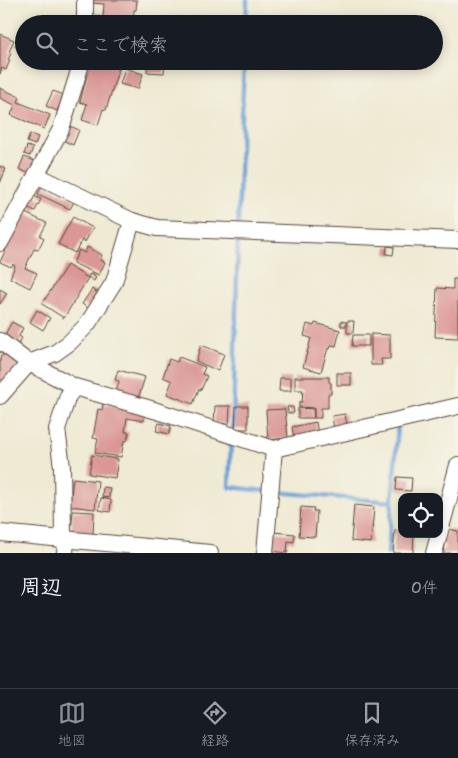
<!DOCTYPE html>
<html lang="ja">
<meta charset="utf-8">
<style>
:root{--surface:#171b24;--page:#242831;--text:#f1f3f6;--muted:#9ea1a6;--line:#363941;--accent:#8c9099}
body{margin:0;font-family:"Shantell Sans","Klee One",sans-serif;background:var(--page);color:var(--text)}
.controls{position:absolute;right:15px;bottom:15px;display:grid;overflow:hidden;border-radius:10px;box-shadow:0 2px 12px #0003}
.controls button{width:45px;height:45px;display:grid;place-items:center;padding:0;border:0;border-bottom:1px solid var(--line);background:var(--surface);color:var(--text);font:25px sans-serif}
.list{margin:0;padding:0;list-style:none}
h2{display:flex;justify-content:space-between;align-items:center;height:65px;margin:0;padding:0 20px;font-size:21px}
h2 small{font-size:16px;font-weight:400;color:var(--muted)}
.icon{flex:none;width:28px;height:28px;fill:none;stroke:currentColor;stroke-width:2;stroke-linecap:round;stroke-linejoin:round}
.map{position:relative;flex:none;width:458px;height:553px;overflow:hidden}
.search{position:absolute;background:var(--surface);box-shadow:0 2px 12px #0003;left:15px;right:15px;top:15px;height:55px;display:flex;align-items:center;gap:12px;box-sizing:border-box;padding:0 18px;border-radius:28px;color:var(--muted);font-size:19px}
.sheet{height:135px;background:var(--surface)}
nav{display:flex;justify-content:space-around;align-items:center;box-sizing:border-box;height:70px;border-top:1px solid var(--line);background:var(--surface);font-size:14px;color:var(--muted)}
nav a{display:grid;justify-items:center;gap:2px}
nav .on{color:var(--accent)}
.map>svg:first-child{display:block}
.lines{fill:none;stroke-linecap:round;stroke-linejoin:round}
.stream{stroke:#689ed5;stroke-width:4.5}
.building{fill:#da9795}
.minor-casing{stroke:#564739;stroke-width:18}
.minor{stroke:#fff;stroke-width:16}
</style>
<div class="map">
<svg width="458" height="553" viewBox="0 0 458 553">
<rect width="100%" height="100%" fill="#f7f3e8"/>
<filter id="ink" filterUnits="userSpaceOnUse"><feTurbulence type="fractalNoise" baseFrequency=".02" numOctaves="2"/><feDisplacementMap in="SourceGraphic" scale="10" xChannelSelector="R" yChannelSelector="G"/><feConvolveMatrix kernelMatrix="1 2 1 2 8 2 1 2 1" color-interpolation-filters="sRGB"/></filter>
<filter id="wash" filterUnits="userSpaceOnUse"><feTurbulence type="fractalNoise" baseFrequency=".0096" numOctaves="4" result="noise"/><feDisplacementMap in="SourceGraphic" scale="20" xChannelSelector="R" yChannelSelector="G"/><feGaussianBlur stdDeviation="1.12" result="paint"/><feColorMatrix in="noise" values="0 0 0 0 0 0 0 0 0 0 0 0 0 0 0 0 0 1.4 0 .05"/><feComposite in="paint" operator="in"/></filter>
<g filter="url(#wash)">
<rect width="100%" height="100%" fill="#efead3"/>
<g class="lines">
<g class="stream">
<path d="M246,24L247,0"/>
<path d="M238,227L244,61"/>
<path d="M233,429L238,236"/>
<path d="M231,439L229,487L266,491"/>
<path d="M275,492L392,502"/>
<path d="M388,553L398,425"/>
</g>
</g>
<g id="blocks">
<g class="building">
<path d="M92,0H137L136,10H134L133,24L103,23V19L101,23L94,19L96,15L103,18L104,4L92,3Z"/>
<path d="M24,26V49L16,46Z"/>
<path d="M0,34L14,40L9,52L11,53L8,60H10L6,70L2,68L0,74Z"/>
<path d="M88,61H113L120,64L106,110L103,109L98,125L82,120L87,104L80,102L87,75L84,74Z"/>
<path d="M147,61H165L164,73L147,72Z"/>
<path d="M125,68L143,74L138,89L120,84Z"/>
<path d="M0,88L20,97L18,102L50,115L44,129L11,115L15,105L0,98Z"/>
<path d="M53,91L64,95L57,111L46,106Z"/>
<path d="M70,126L79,130L73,145L63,140Z"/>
<path d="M30,134L38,137L35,145L27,142Z"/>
<path d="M27,146L33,148L30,156L24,154Z"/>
<path d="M24,157L35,161L30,174L19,169Z"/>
<path d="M0,166L6,169L0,183Z"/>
<path d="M43,184L75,200L70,209L38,194Z"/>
<path d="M32,195L41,199L35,211L27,207Z"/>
<path d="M25,213L47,223L40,236L44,238L38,250L34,249L25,268L37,273L30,288L10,278L15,266L13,264L11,267L0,262L21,217Z"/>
<path d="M73,217L93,228L85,242L82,240L75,253L58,244Z"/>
<path d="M387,246L394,247L393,255L386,254Z"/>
<path d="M87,247L102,255L100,260L105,262L99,275L73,263L79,250L85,253Z"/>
<path d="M67,265L88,278L64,318L42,304Z"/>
<path d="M90,274L96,277L94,281L88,277Z"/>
<path d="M453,279H458V338L435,337L437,288L453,289Z"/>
<path d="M0,289L7,293L0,304Z"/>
<path d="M92,289L101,295L91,310L82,304Z"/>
<path d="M37,310L50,318L43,330L30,322Z"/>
<path d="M341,321L346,322V326H341Z"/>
<path d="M347,321H354L353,333H347Z"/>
<path d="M12,322L23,328L19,336L22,338L18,344L4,336Z"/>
<path d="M315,323L340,330L336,346L331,345L330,349L328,348L321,372L303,367L311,338L304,336L307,324L314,326Z"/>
<path d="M371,334L390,335V359H381L382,365H371Z"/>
<path d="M353,335H369V346H352Z"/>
<path d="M201,345L224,354L218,371L196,361Z"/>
<path d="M5,352L19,365L4,382L0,378V358Z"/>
<path d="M179,357L205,367L202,374L207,376L201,390L199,389L193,404L167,394L172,381L163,377L169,359L177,362Z"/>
<path d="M118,370L145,377L138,399L116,392L119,381L115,380Z"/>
<rect x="337" y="373" width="14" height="12"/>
<path d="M295,377H329V382L331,383V394H328V408H321V418H314V408L299,407V402H302L303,390H295Z"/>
<path d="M280,378H291V391H279Z"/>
<path d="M103,404L145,410L144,421L127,418L125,432H129L127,441H124L121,457L95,453L98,439L93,438L98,409L102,410Z"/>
<path d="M215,406H230L229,424L214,423Z"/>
<path d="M236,406H248V429H235Z"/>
<path d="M287,407H293L294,413H288Z"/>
<path d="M298,408L313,409L314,418H298Z"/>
<path d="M285,409L288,438L268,440L266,410Z"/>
<path d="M345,414L347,426L334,429L332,416Z"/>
<path d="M316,422L318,434L294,439L292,427Z"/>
<path d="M159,423L171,426L169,434L156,431Z"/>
<path d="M92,455L118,459L115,478L89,474Z"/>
<path d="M397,477L412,478L411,491L396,490Z"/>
<path d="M73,478L98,481L95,509L70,506Z"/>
<path d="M103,487L110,488L109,498L102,497Z"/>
<path d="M101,498L111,500L110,512L99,510Z"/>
<path d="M354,505L374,507L371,543L351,541Z"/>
<path d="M301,507L314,508L313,511H317L315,537L299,536Z"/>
<path d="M73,511L94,512L93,534L71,532Z"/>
<path d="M448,529L458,531V553H441V551H444L445,545H442Z"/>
<path d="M395,530L402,531V534H414L413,553H393Z"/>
<path d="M273,532L295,534L294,542L288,541L287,553L271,551Z"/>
</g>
</g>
</g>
<g filter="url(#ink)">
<use href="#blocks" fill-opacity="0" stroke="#564739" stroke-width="1"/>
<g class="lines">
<defs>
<g id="minor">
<path d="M85,24V0"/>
<path d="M36,175L132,221L157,228L458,240"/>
<path d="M0,243L61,129L82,61"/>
<path d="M0,341L29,363L75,387L154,410L274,449L458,406"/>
<path d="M0,396L29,363L55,353L69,343L87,325L114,282L132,221"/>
<path d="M0,533L210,553"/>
<path d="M65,553L66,540L63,532L62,467L57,429L68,396L75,387"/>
<path d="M265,553L274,449"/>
<path d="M434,553L458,465"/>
</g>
</defs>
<use href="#minor" class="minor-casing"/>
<use href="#minor" class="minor"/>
</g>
</g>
</svg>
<div class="controls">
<button><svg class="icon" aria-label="locate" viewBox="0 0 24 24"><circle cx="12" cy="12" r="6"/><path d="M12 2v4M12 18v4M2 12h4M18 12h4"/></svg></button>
</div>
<div class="search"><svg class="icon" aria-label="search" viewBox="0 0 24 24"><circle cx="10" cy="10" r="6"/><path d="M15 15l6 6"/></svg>ここで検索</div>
</div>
<section class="sheet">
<h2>周辺<small>0件</small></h2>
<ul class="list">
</ul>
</section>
<nav>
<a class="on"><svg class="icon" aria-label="map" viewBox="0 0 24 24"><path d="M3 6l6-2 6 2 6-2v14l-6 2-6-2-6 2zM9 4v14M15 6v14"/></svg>地図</a>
<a><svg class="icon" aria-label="directions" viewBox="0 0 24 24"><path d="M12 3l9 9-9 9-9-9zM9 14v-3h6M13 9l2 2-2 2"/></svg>経路</a>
<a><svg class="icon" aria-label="saved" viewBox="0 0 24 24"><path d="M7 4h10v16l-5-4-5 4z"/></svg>保存済み</a>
</nav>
